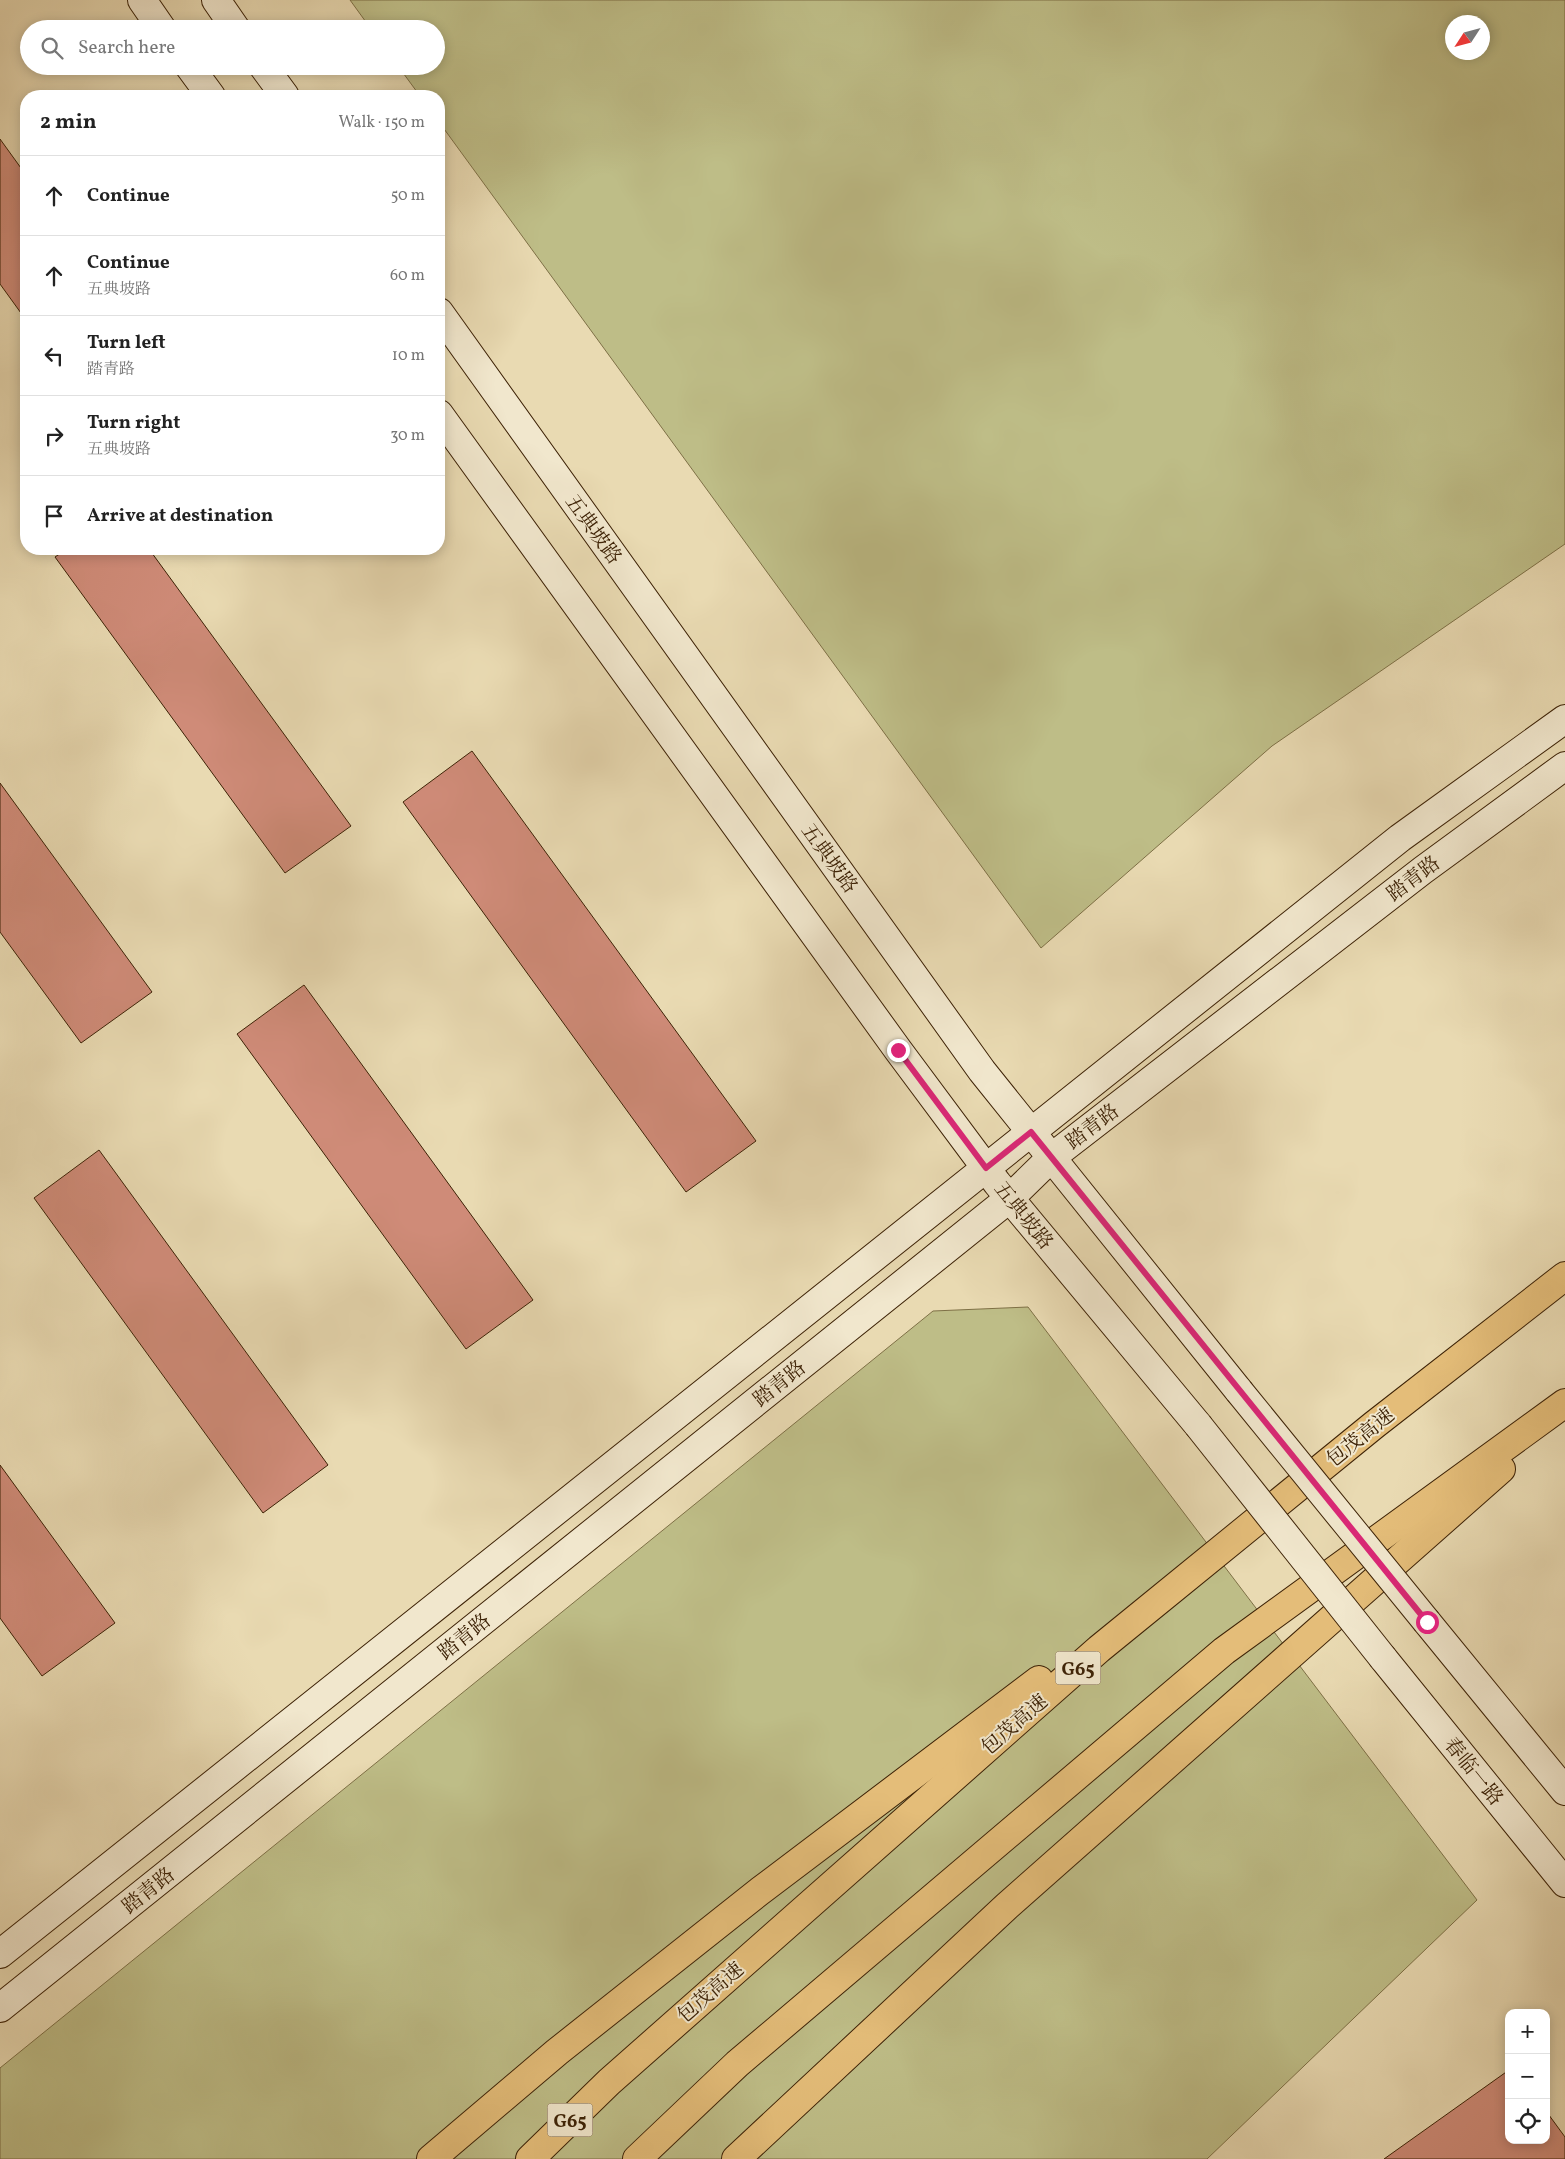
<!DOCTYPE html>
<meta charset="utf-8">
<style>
:root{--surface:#fff;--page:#f2f2f2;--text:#222;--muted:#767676;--line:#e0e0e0}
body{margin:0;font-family:Vollkorn,"Noto Serif SC",serif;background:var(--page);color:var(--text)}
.controls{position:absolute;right:15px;bottom:15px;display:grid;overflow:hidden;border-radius:10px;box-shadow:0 2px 12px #0003}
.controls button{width:45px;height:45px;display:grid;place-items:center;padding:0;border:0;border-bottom:1px solid var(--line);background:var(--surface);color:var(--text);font:25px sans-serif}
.compass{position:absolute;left:1445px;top:15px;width:45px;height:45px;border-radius:50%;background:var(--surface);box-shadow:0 2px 12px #0003;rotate:234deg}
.stop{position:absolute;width:15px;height:15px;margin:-11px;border:4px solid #db2777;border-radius:50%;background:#fff}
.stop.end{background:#db2777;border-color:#fff;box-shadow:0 1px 5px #0008}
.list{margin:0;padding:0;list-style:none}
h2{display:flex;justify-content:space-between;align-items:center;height:65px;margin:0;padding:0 20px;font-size:21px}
h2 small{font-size:16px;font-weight:400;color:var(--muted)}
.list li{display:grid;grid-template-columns:32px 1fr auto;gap:15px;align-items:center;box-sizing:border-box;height:80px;padding:0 20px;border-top:1px solid var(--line)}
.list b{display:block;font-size:19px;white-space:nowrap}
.list p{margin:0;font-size:16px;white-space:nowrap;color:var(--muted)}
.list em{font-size:16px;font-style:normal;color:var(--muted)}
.icon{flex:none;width:28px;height:28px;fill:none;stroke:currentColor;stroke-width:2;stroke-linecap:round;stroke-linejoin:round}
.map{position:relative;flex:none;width:1565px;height:2159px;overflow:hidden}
.search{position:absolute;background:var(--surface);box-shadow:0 2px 12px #0003;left:20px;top:20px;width:425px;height:55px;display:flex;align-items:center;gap:12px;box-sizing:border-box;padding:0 18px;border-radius:28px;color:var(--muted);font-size:19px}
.panel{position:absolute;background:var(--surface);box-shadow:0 2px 12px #0003;left:20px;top:90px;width:425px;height:465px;border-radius:20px}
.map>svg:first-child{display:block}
.green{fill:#bebd87;stroke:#7e7046;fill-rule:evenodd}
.building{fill:#cf8b78;stroke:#3d2206}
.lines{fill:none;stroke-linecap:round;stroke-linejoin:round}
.secondary-casing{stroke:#3d2206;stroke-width:30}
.highway-casing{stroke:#3d2206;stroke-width:30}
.secondary{stroke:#f1e7cd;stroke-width:28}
.highway{stroke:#e4bd79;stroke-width:28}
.secondary-bridge-casing{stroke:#3d2206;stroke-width:30;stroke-linecap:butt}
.secondary-bridge{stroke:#f1e7cd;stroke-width:28}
.route{stroke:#db2777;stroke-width:6}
.labels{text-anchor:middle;stroke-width:4;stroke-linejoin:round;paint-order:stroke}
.shield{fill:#f1e7cd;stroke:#735d42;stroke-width:1}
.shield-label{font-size:19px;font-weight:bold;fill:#3d2206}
.street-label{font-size:20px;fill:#3d2206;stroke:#f1e7cd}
</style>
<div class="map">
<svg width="1565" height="2159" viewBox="0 0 1565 2159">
<rect width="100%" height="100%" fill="#e9dab2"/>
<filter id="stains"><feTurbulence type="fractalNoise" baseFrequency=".004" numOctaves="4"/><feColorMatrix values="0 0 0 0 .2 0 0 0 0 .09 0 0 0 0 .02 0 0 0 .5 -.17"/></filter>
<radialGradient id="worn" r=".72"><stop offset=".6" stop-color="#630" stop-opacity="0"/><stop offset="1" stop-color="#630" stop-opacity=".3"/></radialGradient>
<g class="green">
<path d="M350,0H1565V544L1272,746L1041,948L439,122V96H420L398,66H436V29H371ZM1452,22H1482V52H1452Z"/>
<path d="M1028,1307L1477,1900L1207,2159H0V2068L933,1311Z"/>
</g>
<g class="building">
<path d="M0,139L26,175V320L0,284Z"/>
<path d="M67,549H149L351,826L285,873L55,557Z"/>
<path d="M472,751L756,1141L686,1192L403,802Z"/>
<path d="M0,783L152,992L81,1043L0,932Z"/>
<path d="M304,985L533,1300L466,1349L237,1034Z"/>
<path d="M99,1150L328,1465L263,1513L34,1198Z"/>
<path d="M0,1465L115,1623L42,1676L0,1618Z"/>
<path d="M1509,2070V2140H1546V2111L1565,2137V2159H1384Z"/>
</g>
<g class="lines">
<defs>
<g id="secondary">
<path d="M142,0L162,29"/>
<path d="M216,0L236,29"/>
<path d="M189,66L211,96"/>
<path d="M263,66L285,96"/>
<path d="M439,312L982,1071L1239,1391"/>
<path d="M439,414L898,1050L997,1183L1198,1425"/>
<path d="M1427,1622L1565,1791"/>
<path d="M1383,1658L1565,1883"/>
<path d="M0,1954L1400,838L1565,719"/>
<path d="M0,2008L1010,1198L1052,1157L1423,870L1565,766"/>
</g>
<g id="highway">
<path d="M431,2159L557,2052L760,1891L1039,1680"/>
<path d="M530,2159L609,2082L1099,1649L1374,1425L1565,1276"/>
<path d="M637,2159L737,2064L1224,1651L1565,1403"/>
<path d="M736,2159L1007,1906L1501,1469"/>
</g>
</defs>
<use href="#secondary" class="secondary-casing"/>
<use href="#highway" class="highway-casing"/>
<use href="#secondary" class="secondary"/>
<use href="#highway" class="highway"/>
<defs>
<g id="secondary-bridge">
<path d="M1239,1391L1427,1622"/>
<path d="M1198,1425L1383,1658"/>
</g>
</defs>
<use href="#secondary-bridge" class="secondary-bridge-casing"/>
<use href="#secondary-bridge" class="secondary-bridge"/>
</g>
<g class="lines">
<path class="route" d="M898,1050L986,1168L1031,1132L1427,1622"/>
</g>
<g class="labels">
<g class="shield">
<rect x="1055.5" y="1651.5" width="45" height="33" rx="4"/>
<rect x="547.5" y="2103.5" width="45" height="33" rx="4"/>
</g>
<g class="shield-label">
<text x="1078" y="1675">G65</text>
<text x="570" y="2127">G65</text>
</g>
<g class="street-label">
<text transform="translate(594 529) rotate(54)" y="7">五典坡路</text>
<text transform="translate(830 858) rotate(54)" y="7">五典坡路</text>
<text transform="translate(1413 878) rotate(-37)" y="7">踏青路</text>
<text transform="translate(1092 1126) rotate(-37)" y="7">踏青路</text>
<text transform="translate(1024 1215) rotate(51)" y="7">五典坡路</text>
<text transform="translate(779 1383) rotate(-39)" y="7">踏青路</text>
<text transform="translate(1360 1437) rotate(-39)" y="7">包茂高速</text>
<text transform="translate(464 1636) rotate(-39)" y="7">踏青路</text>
<text transform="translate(1014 1724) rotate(-41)" y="7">包茂高速</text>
<text transform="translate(1474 1771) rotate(51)" y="7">春临一路</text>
<text transform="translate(148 1890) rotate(-39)" y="7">踏青路</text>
<text transform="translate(710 1992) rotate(-41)" y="7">包茂高速</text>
</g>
</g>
<rect width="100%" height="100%" filter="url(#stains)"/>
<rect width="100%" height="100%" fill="url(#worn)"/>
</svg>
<div class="controls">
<button>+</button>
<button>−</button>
<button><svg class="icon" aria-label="locate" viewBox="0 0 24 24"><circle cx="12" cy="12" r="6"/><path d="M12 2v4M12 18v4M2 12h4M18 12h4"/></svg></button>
</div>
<svg class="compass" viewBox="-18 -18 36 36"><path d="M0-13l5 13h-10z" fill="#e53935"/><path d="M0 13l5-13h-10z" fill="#767676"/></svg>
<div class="stop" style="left:1427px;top:1622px"></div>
<div class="stop end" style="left:898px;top:1050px"></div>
<div class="search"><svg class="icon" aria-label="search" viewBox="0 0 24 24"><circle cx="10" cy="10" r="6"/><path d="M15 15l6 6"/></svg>Search here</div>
<section class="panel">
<h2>2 min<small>Walk · 150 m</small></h2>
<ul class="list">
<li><svg class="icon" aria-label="ahead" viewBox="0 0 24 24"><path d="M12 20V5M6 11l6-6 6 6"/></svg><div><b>Continue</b></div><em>50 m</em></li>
<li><svg class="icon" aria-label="ahead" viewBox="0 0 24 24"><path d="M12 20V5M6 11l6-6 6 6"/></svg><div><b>Continue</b><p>五典坡路</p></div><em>60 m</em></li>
<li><svg class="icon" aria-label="left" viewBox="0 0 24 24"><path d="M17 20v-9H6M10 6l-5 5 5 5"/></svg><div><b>Turn left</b><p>踏青路</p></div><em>10 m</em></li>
<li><svg class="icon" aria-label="right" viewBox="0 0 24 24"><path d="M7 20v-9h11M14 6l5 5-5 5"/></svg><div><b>Turn right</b><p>五典坡路</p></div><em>30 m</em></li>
<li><svg class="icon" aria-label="arrive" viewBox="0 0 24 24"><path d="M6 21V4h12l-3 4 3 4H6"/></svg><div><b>Arrive at destination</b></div></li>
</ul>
</section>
</div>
